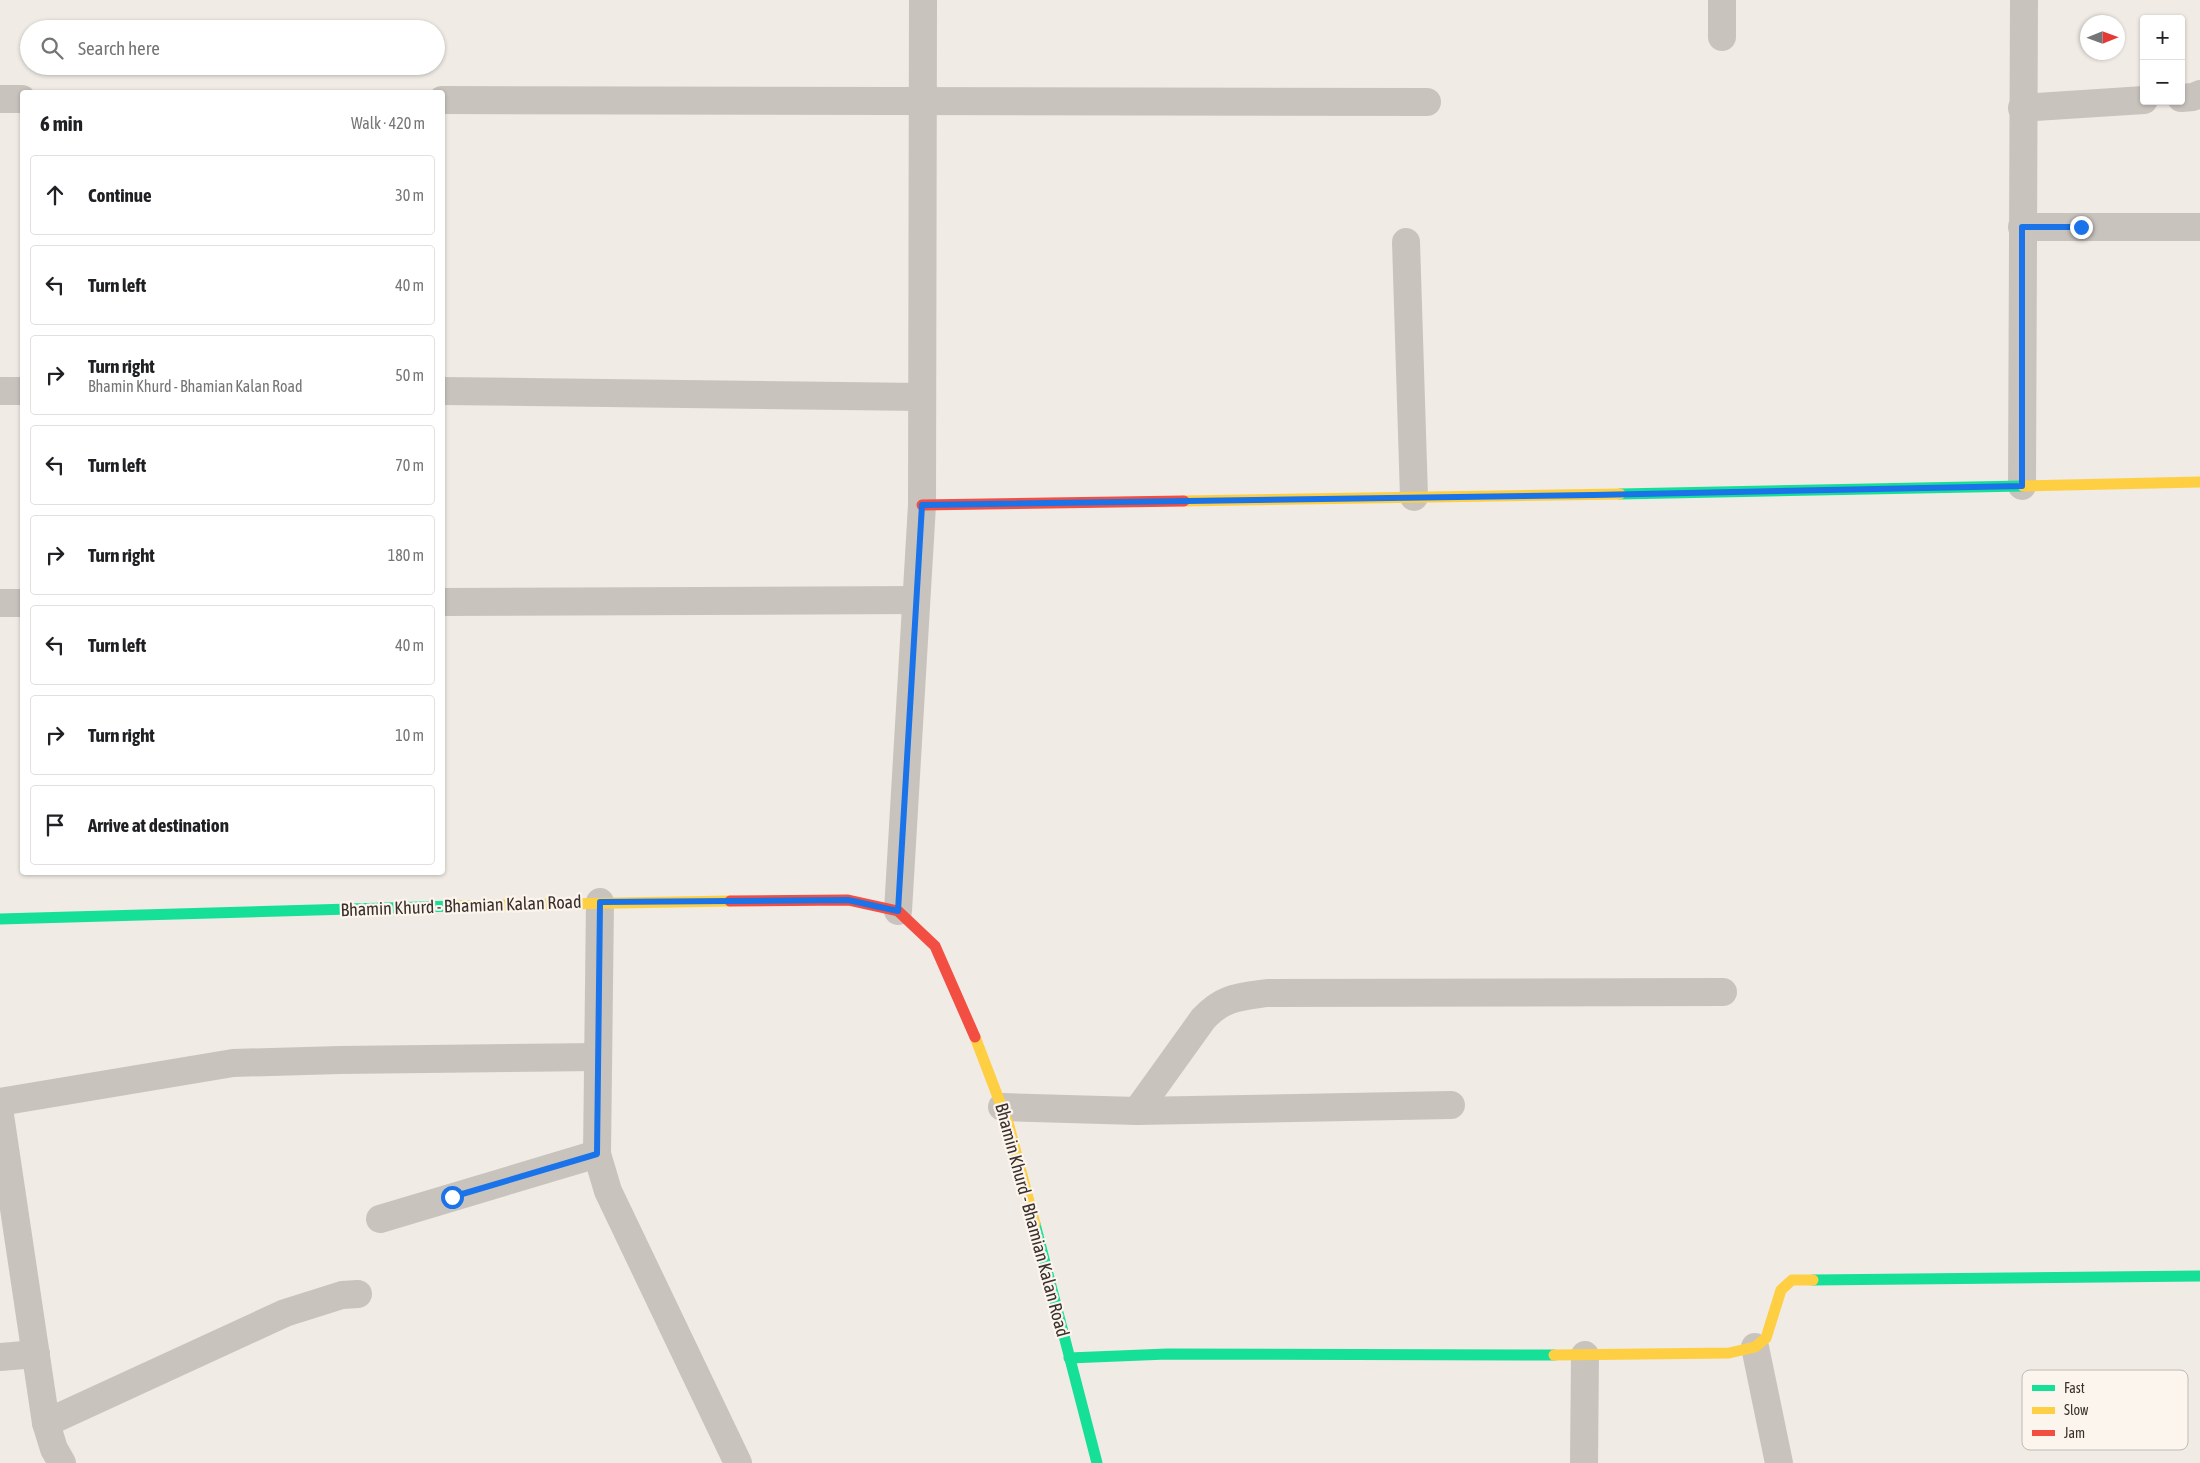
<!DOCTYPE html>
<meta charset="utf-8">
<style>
:root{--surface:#fff;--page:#f2f2f2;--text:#202124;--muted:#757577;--line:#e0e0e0}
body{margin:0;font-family:"Asap Condensed",sans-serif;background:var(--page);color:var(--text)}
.controls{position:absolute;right:15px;top:15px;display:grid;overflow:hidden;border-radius:5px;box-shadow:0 1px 4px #0004}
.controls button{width:45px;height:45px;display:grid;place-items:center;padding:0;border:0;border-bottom:1px solid var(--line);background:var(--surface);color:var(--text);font:25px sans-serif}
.compass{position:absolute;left:2080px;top:15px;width:45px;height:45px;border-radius:50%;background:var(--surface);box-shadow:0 1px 4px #0004;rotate:89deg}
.stop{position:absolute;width:15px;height:15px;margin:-11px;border:4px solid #1a73e8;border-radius:50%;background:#fff}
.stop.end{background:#1a73e8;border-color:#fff;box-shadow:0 1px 5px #0008}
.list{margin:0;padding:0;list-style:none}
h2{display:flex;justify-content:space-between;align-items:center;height:65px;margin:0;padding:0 20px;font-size:21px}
h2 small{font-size:16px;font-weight:400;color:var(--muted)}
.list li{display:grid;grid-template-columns:32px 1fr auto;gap:15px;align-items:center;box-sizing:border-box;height:80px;margin:0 10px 10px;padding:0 10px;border:1px solid var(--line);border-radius:5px}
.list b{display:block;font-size:19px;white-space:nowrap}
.list p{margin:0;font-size:16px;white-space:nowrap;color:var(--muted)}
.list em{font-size:16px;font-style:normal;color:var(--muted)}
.icon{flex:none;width:28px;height:28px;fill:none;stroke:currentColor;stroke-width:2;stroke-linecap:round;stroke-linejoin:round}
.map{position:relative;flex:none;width:2200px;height:1463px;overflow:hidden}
.search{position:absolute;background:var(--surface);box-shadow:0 1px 4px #0004;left:20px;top:20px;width:425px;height:55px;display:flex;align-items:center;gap:12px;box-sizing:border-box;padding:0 18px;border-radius:28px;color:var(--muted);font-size:19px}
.panel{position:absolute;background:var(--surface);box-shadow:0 1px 4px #0004;left:20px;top:90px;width:425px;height:785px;border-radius:5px}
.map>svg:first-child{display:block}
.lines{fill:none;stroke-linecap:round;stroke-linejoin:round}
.street{stroke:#c9c3be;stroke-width:28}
.fast{stroke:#16e098;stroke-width:11}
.slow{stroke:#ffcf43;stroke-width:11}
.jam{stroke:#f24e42;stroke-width:11}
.route{stroke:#1a73e8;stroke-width:6}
.labels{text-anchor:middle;stroke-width:4.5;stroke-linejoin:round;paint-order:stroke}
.street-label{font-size:18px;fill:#3b302b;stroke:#fbf5ee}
.key{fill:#fbf5ee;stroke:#c1bab4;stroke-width:1}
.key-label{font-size:14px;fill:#3b302b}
</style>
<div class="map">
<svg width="2200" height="1463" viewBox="0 0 2200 1463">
<rect width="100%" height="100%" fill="#f0ebe5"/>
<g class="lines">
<g class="street">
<path d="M1722,37V0"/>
<path d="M2181,98L2193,97L2200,94"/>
<path d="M0,99H22"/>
<path d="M442,100L1427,102"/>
<path d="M2022,108L2144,100"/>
<path d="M2022,227H2200"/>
<path d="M1406,242L1414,497"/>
<path d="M0,391H22"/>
<path d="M442,391L922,397"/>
<path d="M2022,486L2024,0"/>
<path d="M442,602L916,600"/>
<path d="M0,603H22"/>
<path d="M600,902L597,1154L608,1191L738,1463"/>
<path d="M898,911L922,505L923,0"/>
<path d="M0,1102L233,1063L340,1060L598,1057"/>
<path d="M1002,1107L1137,1111L1451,1105"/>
<path d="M1137,1111L1203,1019C1223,997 1239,997 1267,993L1723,992"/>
<path d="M0,1115L46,1423L54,1449L62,1463"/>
<path d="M380,1219L597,1154"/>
<path d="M1755,1347L1779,1463"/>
<path d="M0,1357L36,1354"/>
<path d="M46,1423L285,1313L342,1295L358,1294"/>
<path d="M1584,1463L1585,1355"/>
</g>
<g class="fast">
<path d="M1620,494L2023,486"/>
<path d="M0,919L455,906"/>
<path d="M1035,1224L1097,1463"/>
<path d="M1813,1280L2200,1276"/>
<path d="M1069,1358L1167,1354L1554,1355"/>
</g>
<g class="slow">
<path d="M2023,486L2200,482"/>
<path d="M1184,501L1620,494"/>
<path d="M455,906L730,901"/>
<path d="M975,1037L1009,1126L1035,1224"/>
<path d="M1554,1355L1729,1353L1755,1347L1766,1338L1781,1290L1792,1280H1813"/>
</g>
<g class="jam">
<path d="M922,505L1184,501"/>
<path d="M730,901L848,900L898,911L935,946L975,1037"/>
</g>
</g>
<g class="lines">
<path class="route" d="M452,1197L597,1154L600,902L848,900L898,911L922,505L1593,495L2022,486V227H2081"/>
</g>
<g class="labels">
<g class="street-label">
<text transform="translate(461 906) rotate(-2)" y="6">Bhamin Khurd - Bhamian Kalan Road</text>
<text transform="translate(1032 1220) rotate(75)" y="6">Bhamin Khurd - Bhamian Kalan Road</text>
</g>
</g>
<rect x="2022" y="1370" width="166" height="80" rx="8" class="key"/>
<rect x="2032" y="1385" width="23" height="6" fill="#16e098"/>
<rect x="2032" y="1407" width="23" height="7" fill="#ffcf43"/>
<rect x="2032" y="1430" width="23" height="6" fill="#f24e42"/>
<g class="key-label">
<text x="2064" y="1393">Fast</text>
<text x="2064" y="1415">Slow</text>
<text x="2064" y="1438">Jam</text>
</g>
</svg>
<div class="controls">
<button>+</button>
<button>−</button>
</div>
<svg class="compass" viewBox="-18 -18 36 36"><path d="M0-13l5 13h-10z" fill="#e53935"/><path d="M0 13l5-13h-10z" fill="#757577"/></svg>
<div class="stop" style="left:452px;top:1197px"></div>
<div class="stop end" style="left:2081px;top:227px"></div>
<div class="search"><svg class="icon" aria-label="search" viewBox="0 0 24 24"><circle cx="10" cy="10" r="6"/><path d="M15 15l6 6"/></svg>Search here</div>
<section class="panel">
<h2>6 min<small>Walk · 420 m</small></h2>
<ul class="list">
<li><svg class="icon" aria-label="ahead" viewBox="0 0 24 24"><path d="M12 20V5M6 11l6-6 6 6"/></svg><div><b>Continue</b></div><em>30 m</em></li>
<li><svg class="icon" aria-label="left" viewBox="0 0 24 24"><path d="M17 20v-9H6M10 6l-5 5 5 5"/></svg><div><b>Turn left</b></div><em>40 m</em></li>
<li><svg class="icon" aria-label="right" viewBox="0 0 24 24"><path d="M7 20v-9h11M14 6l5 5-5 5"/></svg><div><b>Turn right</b><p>Bhamin Khurd - Bhamian Kalan Road</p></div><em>50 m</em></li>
<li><svg class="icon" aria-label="left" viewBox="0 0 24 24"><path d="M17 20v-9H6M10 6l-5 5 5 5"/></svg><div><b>Turn left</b></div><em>70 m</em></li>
<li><svg class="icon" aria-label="right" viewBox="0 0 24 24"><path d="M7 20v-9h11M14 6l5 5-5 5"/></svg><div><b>Turn right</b></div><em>180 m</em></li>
<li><svg class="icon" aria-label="left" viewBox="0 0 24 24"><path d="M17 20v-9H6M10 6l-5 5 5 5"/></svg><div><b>Turn left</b></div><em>40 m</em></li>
<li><svg class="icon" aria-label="right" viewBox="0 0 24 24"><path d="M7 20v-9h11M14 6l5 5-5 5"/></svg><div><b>Turn right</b></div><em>10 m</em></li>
<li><svg class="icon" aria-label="arrive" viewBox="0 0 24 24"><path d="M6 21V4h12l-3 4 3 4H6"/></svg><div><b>Arrive at destination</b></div></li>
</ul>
</section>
</div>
